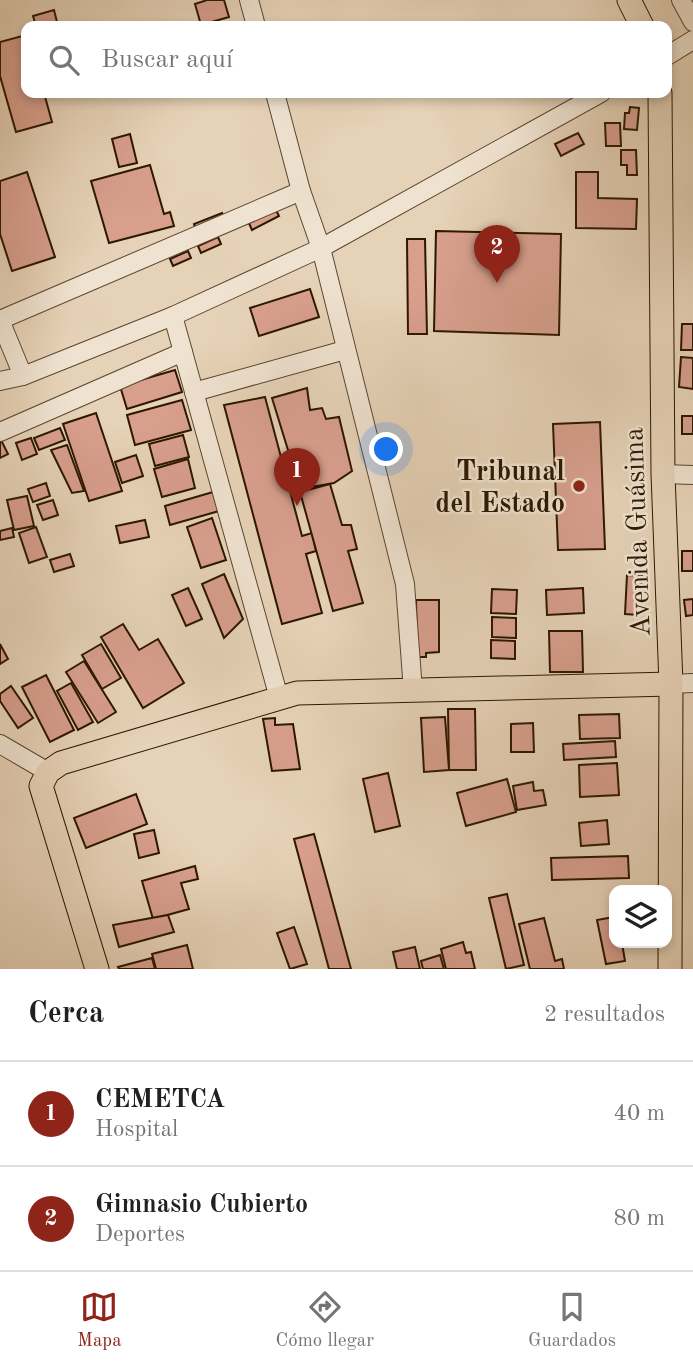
<!DOCTYPE html>
<html lang="es">
<meta charset="utf-8">
<style>
:root{--surface:#fff;--page:#f6f6f6;--text:#202124;--muted:#757577;--line:#e0e0e0;--accent:#8f2418}
body{margin:0;font-family:"Old Standard TT",serif;background:var(--page);color:var(--text)}
.controls{position:absolute;right:21px;bottom:21px;display:grid;overflow:hidden;border-radius:14px;box-shadow:0 4px 10px #0003}
.controls button{width:63px;height:63px;display:grid;place-items:center;padding:0;border:0;border-bottom:2px solid var(--line);background:var(--surface);color:var(--text);font:35px sans-serif}
.you{position:absolute;left:387px;top:450px;width:24px;height:24px;margin:-18px;border:5px solid #fff;border-radius:50%;background:#1a73e8;box-shadow:0 0 0 10px #1a73e833}
.badge{display:grid;place-items:center;width:46px;height:46px;border-radius:50%;background:var(--accent);color:#fff;font-size:23px;font-weight:700}
.pin{position:absolute;translate:-50% -58px;filter:drop-shadow(0 2px 4px #0008)}
.pin::after{content:'';position:absolute;top:37px;width:24px;height:21px;background:inherit;clip-path:polygon(0 0,100% 0,50% 100%)}
.list{margin:0;padding:0;list-style:none}
h2{display:flex;justify-content:space-between;align-items:center;height:91px;margin:0;padding:0 28px;font-size:30px}
h2 small{font-size:23px;font-weight:400;color:var(--muted)}
.list li{display:grid;grid-template-columns:46px 1fr auto;gap:21px;align-items:center;box-sizing:border-box;height:105px;padding:0 28px;border-top:2px solid var(--line)}
.list b{display:block;font-size:26px;white-space:nowrap}
.list p{margin:0;font-size:23px;white-space:nowrap;color:var(--muted)}
.list em{font-size:23px;font-style:normal;color:var(--muted)}
.icon{flex:none;width:38px;height:38px;fill:none;stroke:currentColor;stroke-width:2;stroke-linecap:round;stroke-linejoin:round}
.map{position:relative;flex:none;width:693px;height:969px;overflow:hidden}
.search{position:absolute;background:var(--surface);box-shadow:0 4px 10px #0003;left:21px;right:21px;top:21px;height:77px;display:flex;align-items:center;gap:18px;box-sizing:border-box;padding:0 24px;border-radius:14px;color:var(--muted);font-size:26px}
.sheet{height:301px;background:var(--surface)}
nav{display:flex;justify-content:space-around;align-items:center;box-sizing:border-box;height:98px;border-top:2px solid var(--line);background:var(--surface);font-size:19px;color:var(--muted)}
nav a{display:grid;justify-items:center;gap:4px}
nav .on{color:var(--accent)}
.map>svg:first-child{display:block}
.building{fill:#d89f8d;stroke:#2c1700;stroke-width:2}
.lines{fill:none;stroke-linecap:round;stroke-linejoin:round}
.minor-casing{stroke:#5a462e;stroke-width:20}
.major-casing{stroke:#2c1700;stroke-width:25}
.minor{stroke:#efe2d0;stroke-width:18}
.major{stroke:#e6d2b7;stroke-width:23}
.poi-dot{fill:#8f2418;stroke:#efe2d0;stroke-width:2.5}
.labels{text-anchor:middle;stroke-width:5;stroke-linejoin:round;paint-order:stroke}
.poi-label{font-size:28px;font-weight:bold;fill:#2c1700;stroke:#efe2d0;text-anchor:end}
.street-label{font-size:28px;fill:#2c1700;stroke:#efe2d0}
</style>
<div class="map">
<svg width="693" height="969" viewBox="0 0 693 969">
<rect width="100%" height="100%" fill="#e6d2b7"/>
<filter id="stains"><feTurbulence type="fractalNoise" baseFrequency=".00286" numOctaves="4"/><feColorMatrix values="0 0 0 0 .2 0 0 0 0 .09 0 0 0 0 .02 0 0 0 .5 -.17"/></filter>
<radialGradient id="worn" r=".72"><stop offset=".6" stop-color="#630" stop-opacity="0"/><stop offset="1" stop-color="#630" stop-opacity=".3"/></radialGradient>
<g class="building">
<path d="M207,0H224L229,17L201,25L195,4Z"/>
<path d="M54,10L58,26H36L33,16Z"/>
<path d="M26,35V93H44L52,122L16,132L0,76V42Z"/>
<path d="M630,107L639,108L637,130L624,129L625,113H629Z"/>
<path d="M605,123H620L621,146H606Z"/>
<path d="M578,133L584,144L561,156L555,144Z"/>
<path d="M130,134L137,163L119,167L112,139Z"/>
<path d="M621,150H636L637,175H627V165H621Z"/>
<path d="M150,165L164,214L170,212L174,226L109,243L91,181Z"/>
<path d="M27,172L55,257L12,271L0,234V181Z"/>
<path d="M576,172H598V198L637,199L636,229L576,228Z"/>
<path d="M275,208L279,216L252,230L248,221Z"/>
<path d="M222,213L226,222L197,233L194,224Z"/>
<path d="M436,231L561,234L559,335L434,331Z"/>
<path d="M218,237L221,244L201,253L198,246Z"/>
<path d="M407,239H425L427,334H408Z"/>
<path d="M188,251L191,258L173,266L170,259Z"/>
<path d="M310,289L319,317L259,336L250,308Z"/>
<path d="M682,324H693V350H681Z"/>
<path d="M681,357L693,358V389L679,387Z"/>
<path d="M175,370L182,392L127,409L120,386Z"/>
<path d="M307,388L310,410L322,408L326,419L339,417L352,471L334,483L300,489L272,398Z"/>
<path d="M265,397L302,536L312,533L316,551L306,554L322,613L282,624L224,405Z"/>
<path d="M182,400L191,430L135,445L127,415Z"/>
<path d="M96,413L122,491L89,501L63,424Z"/>
<rect x="682" y="416" width="11" height="18"/>
<path d="M600,422L605,549L558,550L553,424Z"/>
<path d="M60,428L65,440L39,450L34,438Z"/>
<path d="M183,435L189,457L155,466L149,444Z"/>
<path d="M0,438L8,454L0,458Z"/>
<path d="M31,438L37,454L22,460L16,443Z"/>
<path d="M67,445L84,491L72,493L51,450Z"/>
<path d="M136,455L143,476L122,483L115,462Z"/>
<path d="M188,459L195,488L162,497L154,469Z"/>
<path d="M46,483L50,496L33,502L28,489Z"/>
<path d="M330,484L342,525H351L357,549L348,551L363,603L333,611L300,492Z"/>
<path d="M213,492L219,511L170,525L165,506Z"/>
<path d="M27,496L34,526L14,530L7,500Z"/>
<path d="M53,500L58,515L43,520L37,505Z"/>
<path d="M212,518L226,560L201,568L187,527Z"/>
<path d="M145,520L149,537L120,543L116,526Z"/>
<path d="M36,527L47,557L29,563L19,533Z"/>
<path d="M12,528L14,537L0,540V531Z"/>
<rect x="682" y="551" width="11" height="20"/>
<path d="M70,554L74,566L54,572L50,560Z"/>
<path d="M224,574L243,619L224,638L202,584Z"/>
<path d="M627,575L642,576L639,615L625,614Z"/>
<path d="M188,588L202,619L186,626L172,595Z"/>
<path d="M583,588L584,613L547,615L546,590Z"/>
<path d="M492,589L517,590L516,614L491,613Z"/>
<path d="M693,599V615L686,616L684,600Z"/>
<path d="M416,600H439V652L426,653V657H413L417,645Z"/>
<path d="M492,617L516,618V638L492,637Z"/>
<path d="M123,624L139,650L158,639L184,683L143,708L101,637Z"/>
<path d="M549,631H582L583,672H550Z"/>
<path d="M491,640L515,641V659L491,658Z"/>
<path d="M0,644L8,659L0,664Z"/>
<path d="M101,644L121,678L102,689L82,655Z"/>
<path d="M84,661L116,712L98,723L66,672Z"/>
<path d="M46,675L74,730L50,742L22,687Z"/>
<path d="M71,683L93,722L78,730L57,691Z"/>
<path d="M11,686L33,718L18,728L0,701V694Z"/>
<path d="M448,709H475L476,770H449Z"/>
<path d="M619,714L620,738L580,739L579,715Z"/>
<path d="M445,717L449,770L424,772L421,718Z"/>
<path d="M275,718V725L293,724L300,769L272,771L263,719Z"/>
<path d="M533,723L534,752H511V724Z"/>
<path d="M615,741L616,757L564,760L563,744Z"/>
<path d="M617,763L619,795L580,797L579,765Z"/>
<path d="M388,773L400,826L375,832L363,779Z"/>
<path d="M507,779L516,812L466,826L457,793Z"/>
<path d="M533,782L534,791L543,790L546,805L517,810L513,786Z"/>
<path d="M136,794L147,824L86,848L74,818Z"/>
<path d="M607,820L609,844L581,846L579,823Z"/>
<path d="M154,830L159,853L139,858L134,834Z"/>
<path d="M314,834L351,969H329L294,839Z"/>
<path d="M628,856L629,878L552,880L551,858Z"/>
<path d="M195,866L198,879L181,883L189,909L153,919L142,881Z"/>
<path d="M507,894L524,965L506,969L489,898Z"/>
<path d="M168,915L174,932L119,947L113,925Z"/>
<path d="M614,917V943H622L625,961L606,964L597,920Z"/>
<path d="M544,918L555,961L562,959L564,969H530L519,924Z"/>
<path d="M294,927L307,964L290,969L277,933Z"/>
<path d="M463,942L466,953L471,952L475,969H446L441,949Z"/>
<path d="M187,945L193,969H156L152,954Z"/>
<path d="M415,947L420,969H397L393,952Z"/>
<path d="M440,955L444,969H423L421,961Z"/>
<path d="M152,958L155,969H119L118,967Z"/>
</g>
<g class="lines">
<defs>
<g id="minor">
<path d="M249,0L256,26"/>
<path d="M681,0L693,22"/>
<path d="M667,56L693,40"/>
<path d="M275,93L301,191L321,248L405,584L413,691"/>
<path d="M173,316L279,698"/>
<path d="M0,320L23,376L173,316L321,248L601,93"/>
<path d="M0,320L301,191"/>
<path d="M0,381L23,376"/>
<path d="M194,392L345,350"/>
<path d="M0,432L183,352"/>
<path d="M663,474L693,475"/>
<path d="M671,684L693,683"/>
<path d="M0,744L48,772"/>
</g>
<g id="major">
<path d="M629,0L642,26"/>
<path d="M660,93L663,474L671,684L670,969"/>
<path d="M97,969L41,786L48,772L61,763L297,693L671,684"/>
</g>
</defs>
<use href="#minor" class="minor-casing"/>
<use href="#major" class="major-casing"/>
<use href="#minor" class="minor"/>
<use href="#major" class="major"/>
</g>
<circle class="poi-dot" cx="579" cy="486" r="7"/>
<g class="labels">
<g class="poi-label">
<text x="565" y="480">Tribunal<tspan x="565" dy="32">del Estado</tspan></text>
</g>
<g class="street-label">
<text transform="translate(636 532) rotate(-92)" y="10">Avenida Guásima</text>
</g>
</g>
<rect width="100%" height="100%" filter="url(#stains)"/>
<rect width="100%" height="100%" fill="url(#worn)"/>
</svg>
<div class="controls">
<button><svg class="icon" aria-label="layers" viewBox="0 0 24 24"><path d="M12 4l9 5-9 5-9-5zM3 14l9 5 9-5"/></svg></button>
</div>
<div class="you"></div>
<div class="pin badge" style="left:297px;top:506px">1</div>
<div class="pin badge" style="left:497px;top:283px">2</div>
<div class="search"><svg class="icon" aria-label="search" viewBox="0 0 24 24"><circle cx="10" cy="10" r="6"/><path d="M15 15l6 6"/></svg>Buscar aquí</div>
</div>
<section class="sheet">
<h2>Cerca<small>2 resultados</small></h2>
<ul class="list">
<li><span class="badge">1</span><div><b>CEMETCA</b><p>Hospital</p></div><em>40 m</em></li>
<li><span class="badge">2</span><div><b>Gimnasio Cubierto</b><p>Deportes</p></div><em>80 m</em></li>
</ul>
</section>
<nav>
<a class="on"><svg class="icon" aria-label="map" viewBox="0 0 24 24"><path d="M3 6l6-2 6 2 6-2v14l-6 2-6-2-6 2zM9 4v14M15 6v14"/></svg>Mapa</a>
<a><svg class="icon" aria-label="directions" viewBox="0 0 24 24"><path d="M12 3l9 9-9 9-9-9zM9 14v-3h6M13 9l2 2-2 2"/></svg>Cómo llegar</a>
<a><svg class="icon" aria-label="saved" viewBox="0 0 24 24"><path d="M7 4h10v16l-5-4-5 4z"/></svg>Guardados</a>
</nav>
